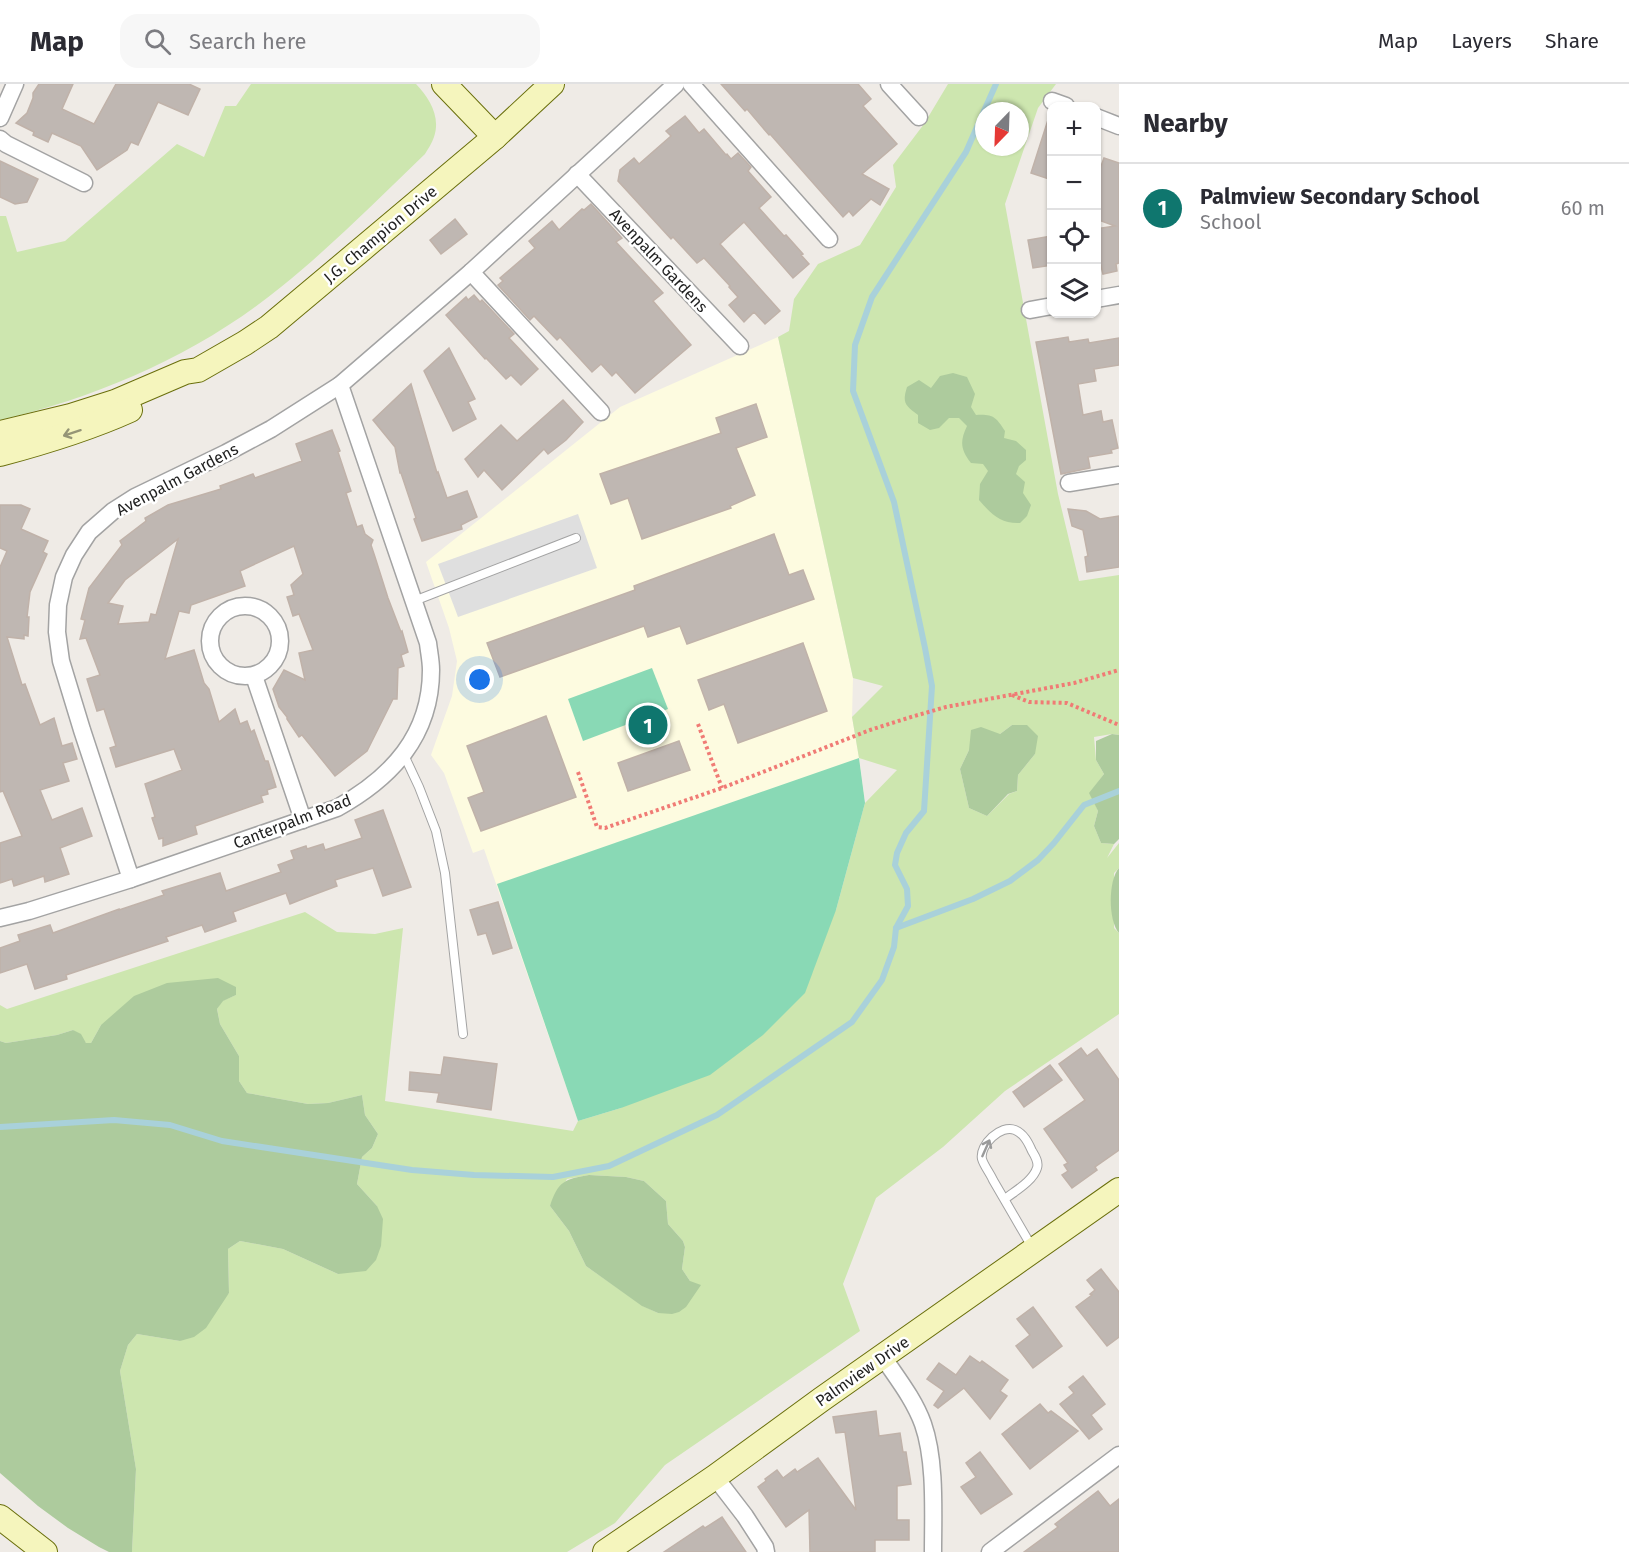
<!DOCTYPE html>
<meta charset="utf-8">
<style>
:root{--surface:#fff;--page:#f7f7f7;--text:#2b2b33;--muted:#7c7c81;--line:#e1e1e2;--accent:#0f766e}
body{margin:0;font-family:"Fira Sans",sans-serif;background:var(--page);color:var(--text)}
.controls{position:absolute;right:18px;top:18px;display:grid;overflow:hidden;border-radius:12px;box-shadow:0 2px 4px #0004}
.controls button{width:54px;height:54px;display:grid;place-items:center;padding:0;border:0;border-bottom:2px solid var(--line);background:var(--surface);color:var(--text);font:30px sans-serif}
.compass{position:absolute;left:975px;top:18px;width:54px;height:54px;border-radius:50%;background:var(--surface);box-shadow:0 2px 4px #0004;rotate:203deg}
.you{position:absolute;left:480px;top:596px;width:21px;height:21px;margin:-15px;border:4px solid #fff;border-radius:50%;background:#1a73e8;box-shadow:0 0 0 9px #1a73e833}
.badge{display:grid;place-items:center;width:39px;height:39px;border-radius:50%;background:var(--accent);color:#fff;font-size:20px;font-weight:700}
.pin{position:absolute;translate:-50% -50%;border:3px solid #fff;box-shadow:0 2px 6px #0006}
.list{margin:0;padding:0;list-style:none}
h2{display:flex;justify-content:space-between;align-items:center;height:78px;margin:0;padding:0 24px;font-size:26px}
h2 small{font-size:20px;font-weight:400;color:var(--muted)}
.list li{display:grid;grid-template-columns:39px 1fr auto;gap:18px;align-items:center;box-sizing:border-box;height:90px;padding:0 24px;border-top:2px solid var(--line)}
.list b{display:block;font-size:22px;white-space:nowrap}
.list p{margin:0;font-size:20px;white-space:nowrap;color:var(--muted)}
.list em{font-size:20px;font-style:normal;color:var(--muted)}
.icon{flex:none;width:33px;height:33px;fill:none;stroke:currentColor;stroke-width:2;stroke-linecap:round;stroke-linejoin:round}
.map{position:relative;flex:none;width:1119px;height:1468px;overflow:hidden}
header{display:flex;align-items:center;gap:36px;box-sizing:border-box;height:84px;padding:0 30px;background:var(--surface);border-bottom:2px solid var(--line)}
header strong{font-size:28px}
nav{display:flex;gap:33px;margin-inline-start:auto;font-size:21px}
.search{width:420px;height:54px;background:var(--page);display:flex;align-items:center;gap:15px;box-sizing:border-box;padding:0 21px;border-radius:18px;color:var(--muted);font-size:22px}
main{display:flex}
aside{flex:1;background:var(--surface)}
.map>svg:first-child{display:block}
.education{fill:#fdfbe0}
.grass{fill:#cde6af;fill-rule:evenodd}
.forest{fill:#adcb9d}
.pitch{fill:#89d9b5}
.parking{fill:#dfdfdf}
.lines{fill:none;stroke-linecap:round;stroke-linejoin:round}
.stream{stroke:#a9d1da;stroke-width:6}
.building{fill:#bfb7b2;stroke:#c0b2a9;stroke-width:1.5;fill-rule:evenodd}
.lane-casing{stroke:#a3a3a3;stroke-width:10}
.street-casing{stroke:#a3a3a3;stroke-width:19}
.secondary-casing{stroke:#6a6f0c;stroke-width:26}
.path{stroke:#f07b75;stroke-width:4;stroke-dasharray:3 3;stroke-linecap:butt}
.lane{stroke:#fff;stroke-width:8}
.street{stroke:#fff;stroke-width:16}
.secondary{stroke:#f5f5bd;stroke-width:24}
.oneway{stroke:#959576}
.oneway2{stroke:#9a9a9a}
.labels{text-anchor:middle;stroke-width:5;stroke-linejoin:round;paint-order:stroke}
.street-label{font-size:16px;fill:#1f1f1f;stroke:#fff}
</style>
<header>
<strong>Map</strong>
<div class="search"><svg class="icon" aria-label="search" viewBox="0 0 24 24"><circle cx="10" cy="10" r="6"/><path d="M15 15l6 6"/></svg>Search here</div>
<nav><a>Map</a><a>Layers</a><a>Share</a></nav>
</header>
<main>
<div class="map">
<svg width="1119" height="1468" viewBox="0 0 1119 1468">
<rect width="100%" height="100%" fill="#efebe6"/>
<path class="education" d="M778,253L853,594L852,633L859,674L865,719L578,1037L484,765L473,769L444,689L431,671L452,612L457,577L449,544L426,478L620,323Z"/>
<g class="grass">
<path d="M251,0H416C429,14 441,32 434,53C432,59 428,65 425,70C378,115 332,162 281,203C200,269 102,312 0,336V132H6L17,168L65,157L177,60L204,73L225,22H236Z"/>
<path d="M948,0H1056L1038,24L1005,120L1058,410L1079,497L1119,491V651L1112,650L1094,653L1096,676L1104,690L1090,709L1098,727L1094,742L1101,759L1114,760L1107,774L1119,759V784L1114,789V844L1119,849V930L1005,1007L943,1063L876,1114L843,1200L860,1247L665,1381L615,1439L567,1468H132L136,1385L120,1287L128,1261L137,1250L180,1257L229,1209L228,1165L240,1157L283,1165L338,1190L377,1122L357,1100L362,1073L372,1064L378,1050L365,1031L362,1011L328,1019L308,1020L247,1009L239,997V972L220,940L217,925L222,917L236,911L101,941L91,959H86L73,946L57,951L6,959L0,957V921L7,925L305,828L337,848L375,850L403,844L385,1017L573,1047L578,1037L621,1024L836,826L865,719L897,686L859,674L852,633L883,602L853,594L778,253L789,247L794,215L818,180L860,161L896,103L893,81L924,40ZM984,27H1020V63H984ZM1012,641L1035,670L1018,691L1017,707L1009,710L987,732L969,724L960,685L969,666L1000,650ZM589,1091L626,1093L644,1097L666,1117L668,1140L683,1157L685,1163L682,1185L690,1197L658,1229L643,1222L586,1182L569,1147L550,1122L567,1095Z"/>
</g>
<g class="forest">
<path d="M953,289L967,293L975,310L971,323L976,331C993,330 996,333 1005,347L1004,354L1016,357L1026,366V376L1019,382L1016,390L1025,398L1023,409L1031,421L1027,432L1020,439C1001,440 991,430 979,416L980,400L988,387L983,380L971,379C960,365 960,357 967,342L959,334H949L939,344L930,346L918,339V331C905,321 902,319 907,303L919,296L931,304L940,292Z"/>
<path d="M1012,641H1027L1038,652L1035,670L1018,691L1017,707L1008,710L987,732L969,724L960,685L969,666L971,646L981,643L1000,650Z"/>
<path d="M1112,650L1119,651V755L1114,760L1101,759L1094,742L1098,727L1089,709L1104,690L1096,676V657Z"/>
<path d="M1119,784V849C1108,837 1108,796 1119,784Z"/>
<path d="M218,894L236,903V911L223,917L217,925L220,940L239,972V997L247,1009L308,1020L328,1019L362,1011L365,1031L378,1050L372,1064L362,1073L357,1100L377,1122L383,1135L381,1162L376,1176L366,1187L338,1190L283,1165L240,1157L228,1165L229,1209L206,1244L194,1253L180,1257L137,1250L128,1261L120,1287L136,1385L132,1468H109L99,1463L68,1444L38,1422L0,1389V957L6,959L57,951L73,946L81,950L86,959H91L101,941L134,912L167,899Z"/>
<path d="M589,1091L626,1093L644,1097L666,1117L668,1140L683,1157L685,1163L682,1185L690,1197L701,1201L686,1223L679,1228L672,1230L658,1229L642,1222L586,1182L569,1147L550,1122C558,1097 565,1095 589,1091Z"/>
</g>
<g class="pitch">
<path d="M652,584L668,625L583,657L568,615Z"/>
<path d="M859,674L865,719L836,826L805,909L763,951L710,991L621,1024L578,1037L497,800Z"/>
</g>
<path class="parking" d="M578,430L597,484L458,533L438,480Z"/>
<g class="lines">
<g class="stream">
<path d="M984,27L996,0"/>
<path d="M896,844L973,815L1010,797L1038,776L1054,759L1084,721L1119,707"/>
<path d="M0,1043L114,1036L170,1041L222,1057L412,1086L474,1091L553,1093L609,1082L717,1031L852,938L882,896L894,863L896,844L908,822L907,805L895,781L897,769L906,749L924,727L932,602L925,564L894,418L853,307L855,261L872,213L966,68L984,27"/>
</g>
</g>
<g class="building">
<path d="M39,0H73L62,25L94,40L116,0H189L200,5L188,31L158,18L138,61L131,58L127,66L97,86L81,62L52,49L48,58L33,51L34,48L16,39L27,29L33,14V9Z"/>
<path d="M721,0H858L871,15L863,22L897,60L862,90L889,105L880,121L871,115L853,132L849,127L843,133L770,50L769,51L747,25L745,27Z"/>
<path d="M685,32L699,49L704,45L726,71L727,70L731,75L738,69L751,83L748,87L771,113L759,124L784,152L786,151L803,170L801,171L809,180L793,194L744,138L720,160L780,227L765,240L754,228L744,238L729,221L738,213L729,203L730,202L704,174L697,179L673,153L671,155L618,97L620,86L634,74L639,80L671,52L666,47Z"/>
<path d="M1048,36L1052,37V96L1031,89Z"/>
<path d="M1104,74L1119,79V179L1116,180L1117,187L1103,190L1101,182L1096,183V145L1115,142L1096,135V96Z"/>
<path d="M0,77L38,95L27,118L15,120L0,113Z"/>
<path d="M591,120L622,154L616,158L663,209L653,217L691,261L635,309L616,288L612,292L601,280L592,288L560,253L557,256L534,232L530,236L498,201L503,197L500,194L535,164L529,157L552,137L559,146L582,125L584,126Z"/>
<path d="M455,135L467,150L441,170L430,156Z"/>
<path d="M1052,152V181L1033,184L1028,156Z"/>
<path d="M474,211L480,218L482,216L514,250L509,254L538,285L521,301L511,291L506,295L486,274L485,275L446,231L466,213L468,216Z"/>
<path d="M1068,253L1069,258L1088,255L1089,259L1119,254V281L1094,285L1096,297L1078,300L1083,331L1101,327L1103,338L1112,336L1118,364L1111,366L1112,369L1088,373L1090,384L1061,390L1036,258Z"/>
<path d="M449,264L475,315L468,318L476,335L453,347L424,287Z"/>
<path d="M411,300L437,389L438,388L447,414L467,407L477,433L461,441L462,445L422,457L414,435L416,434L401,389H400L395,363L373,336Z"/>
<path d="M563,316L583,338L566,356L548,370L544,365L502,406L484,386L478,393L465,375L501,341L517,357Z"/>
<path d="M756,320L767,353L736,364L755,411L730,422L731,424L642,455L628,414L611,420L600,390L721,349L716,334Z"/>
<path d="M332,346L340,367L338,368L351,407L346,409L357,443L362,441L365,450L373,456L371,461L375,473L388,514L401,548L402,547L408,568L401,571L404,582L398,584L397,615H393L367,667L335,692L302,651L299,653L287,635V633L279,623L273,605L284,586L305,596L299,569L313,566L299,530L293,532L287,513L294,511L291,501L303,490L294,462L240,487L245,502L191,521L189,529L179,527L165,575L194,566L204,599L209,605L219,638L235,625L240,640L247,637L251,648L254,646L265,677H268L276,703L267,706L268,710L261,712L263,718L195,742L197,750L163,762V754L159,755L152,734L155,733L145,700L182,686L174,665L116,683L110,664L116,662L104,625L97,627L87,595L100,591L86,554L80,555L85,536L81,535L89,504L122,461L120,457L146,437L145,434L168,421L221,405L220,402L253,390L255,394L302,377L296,360ZM178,455L156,531L151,530L149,538L118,540L123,522L108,519L125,496Z"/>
<path d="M0,421H21L30,425L21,445L48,457L43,468L47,470L30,508L27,533H29L28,552L24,551V555L7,553L22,601L25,600L40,641L54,634L62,662L72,659L77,675L63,679L69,697L40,706L52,736L82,724L92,752L60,764L69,790L45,798L44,792L14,802L12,795L0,799V759L22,752L3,707L0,708V483L7,467L0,464Z"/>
<path d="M1068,425L1086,427L1100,435L1119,432V483L1087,488L1085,473L1088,472L1083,446L1072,442Z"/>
<path d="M774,450L789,491L803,486L814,515L687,560L680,542L648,553L644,542L500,593L487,559L635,506L634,502Z"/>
<path d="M803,559L827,627L738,659L724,620L709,626L698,596Z"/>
<path d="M546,632L576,713L481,747L468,714L484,708L467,662Z"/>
<path d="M679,657L690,686L628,707L618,679Z"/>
<path d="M383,726L411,803L383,812L373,784L335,796L337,802L305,814L290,820L286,809L233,828L236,837L205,848L202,841L166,853L168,857L66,891L67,895L35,905L27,880L0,889V864L20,857L18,851L50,841L53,849L119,825V826L164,811L162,807L220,789L226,807L281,788L278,781L294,775L291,767L306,762L307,765L323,760L325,766L362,754L355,736Z"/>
<path d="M498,818L512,864L493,870L486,849L478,851L470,826Z"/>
<path d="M1081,964L1087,972L1097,965L1119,996V1066L1095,1083L1097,1086L1072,1104L1062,1091L1068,1087L1064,1081L1068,1079L1044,1045L1085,1016L1059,980Z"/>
<path d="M444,973L497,980L491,1026L437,1018L439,1009L409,1006L410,988L441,991Z"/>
<path d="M1050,981L1062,996L1024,1023L1013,1008Z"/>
<path d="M1101,1185L1119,1208V1253L1107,1262L1076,1223L1092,1211L1090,1210L1095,1206L1087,1196Z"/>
<path d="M1033,1223L1062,1262L1033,1284L1016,1262L1030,1251L1017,1235Z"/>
<path d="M970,1272L980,1279L982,1277L1008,1296L1000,1307L1007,1312L990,1335L964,1304L938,1324L934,1321L944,1307L927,1295L939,1279L956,1291Z"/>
<path d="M1083,1292L1105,1320L1091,1331L1102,1345L1089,1355L1060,1320L1074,1309L1069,1303Z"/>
<path d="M1040,1320L1048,1329L1051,1327L1078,1347L1030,1385L1002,1350Z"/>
<path d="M876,1327L879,1352L900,1349L903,1368H906L911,1400L897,1402V1436H909V1456H875V1468H810L809,1426L786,1443L758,1403L766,1397L765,1395L777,1386L783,1394L795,1385L797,1388L818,1374L856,1426L845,1348L836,1349L833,1333Z"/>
<path d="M980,1368L1012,1410L981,1430L961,1403L976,1393L966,1379Z"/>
<path d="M1098,1407L1110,1422L1119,1415V1468H1024L1058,1443L1055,1440Z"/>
<path d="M722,1433L746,1468H664L703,1442L705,1444Z"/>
</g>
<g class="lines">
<defs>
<g id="lane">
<path d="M414,517L576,454"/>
<path d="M404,671L419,703L436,747L445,789L463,950"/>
<path d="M1005,1115C1015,1107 1033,1097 1037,1084C1039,1078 1035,1072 1032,1067C1028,1058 1024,1050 1015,1046C1001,1040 979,1061 982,1075C984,1082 990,1089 993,1096C1006,1118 1019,1141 1032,1163"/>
</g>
<g id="street">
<path d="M691,0L829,155"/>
<path d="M889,0L919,33"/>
<path d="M1052,17L1066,22"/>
<path d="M1096,33L1119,42"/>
<path d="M0,34L15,0"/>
<path d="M0,55L6,60L84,99"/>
<path d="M577,90L740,262"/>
<path d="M471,188L601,328"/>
<path d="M1096,215L1119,211"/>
<path d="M1030,226L1052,222"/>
<path d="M1069,399L1119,391"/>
<circle cx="245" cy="557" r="35"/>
<path d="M254,592L303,736"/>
<path d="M131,795L82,646L61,577L57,548L58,521L64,493L74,471L89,448L113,427L135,413L226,369L271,345L340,301L471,188L676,0"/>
<path d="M0,834L29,827L131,795L337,724C391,694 431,652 431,586C431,577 429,568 428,559L340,301"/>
<path d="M883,1273C897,1294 914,1315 923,1340C936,1377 933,1429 933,1468"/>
<path d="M715,1393L745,1432L765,1463L766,1468"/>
<path d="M990,1468L1119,1371"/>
</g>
<g id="secondary">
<path d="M444,0L495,53"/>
<path d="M0,349L71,332L115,318L185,288L198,286L245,259L269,243L362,165L495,53L552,0"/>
<path d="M0,370C45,358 88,345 130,326"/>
<path d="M0,1433L45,1468"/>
<path d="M605,1468L715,1393L822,1315L1119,1106"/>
</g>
</defs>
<use href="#lane" class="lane-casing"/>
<use href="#street" class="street-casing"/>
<use href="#secondary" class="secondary-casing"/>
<g class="path">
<path d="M1012,611L1029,618L1067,619L1119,641"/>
<path d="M698,640L722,704"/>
<path d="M578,688L597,743L605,744L722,704L870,646L911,633L946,623L1074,599L1119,586"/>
</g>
<use href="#lane" class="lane"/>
<use href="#street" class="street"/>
<use href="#secondary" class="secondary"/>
</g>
<defs><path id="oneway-shaft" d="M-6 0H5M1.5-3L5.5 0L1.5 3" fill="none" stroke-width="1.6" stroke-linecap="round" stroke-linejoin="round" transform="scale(1.5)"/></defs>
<use class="oneway" href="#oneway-shaft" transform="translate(72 349) rotate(162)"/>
<use class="oneway2" href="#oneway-shaft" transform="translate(986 1064) rotate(-66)"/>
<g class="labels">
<g class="street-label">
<text transform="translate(380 150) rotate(-40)" y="6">J.G. Champion Drive</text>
<text transform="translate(659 176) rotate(47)" y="6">Avenpalm Gardens</text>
<text transform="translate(177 395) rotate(-28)" y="6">Avenpalm Gardens</text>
<text transform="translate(292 737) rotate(-21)" y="6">Canterpalm Road</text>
<text transform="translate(862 1287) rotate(-35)" y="6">Palmview Drive</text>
</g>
</g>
</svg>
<div class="controls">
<button>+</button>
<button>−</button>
<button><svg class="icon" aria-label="locate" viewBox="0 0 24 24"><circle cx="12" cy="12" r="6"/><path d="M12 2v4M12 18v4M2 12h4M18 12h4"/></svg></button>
<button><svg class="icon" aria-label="layers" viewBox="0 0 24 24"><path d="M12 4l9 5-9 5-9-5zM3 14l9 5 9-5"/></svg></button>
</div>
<svg class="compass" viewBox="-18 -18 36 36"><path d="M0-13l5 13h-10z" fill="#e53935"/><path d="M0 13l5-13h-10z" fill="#7c7c81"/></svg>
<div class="you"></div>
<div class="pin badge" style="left:648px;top:641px">1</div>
</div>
<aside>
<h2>Nearby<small></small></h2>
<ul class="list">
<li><span class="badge">1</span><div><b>Palmview Secondary School</b><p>School</p></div><em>60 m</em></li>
</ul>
</aside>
</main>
